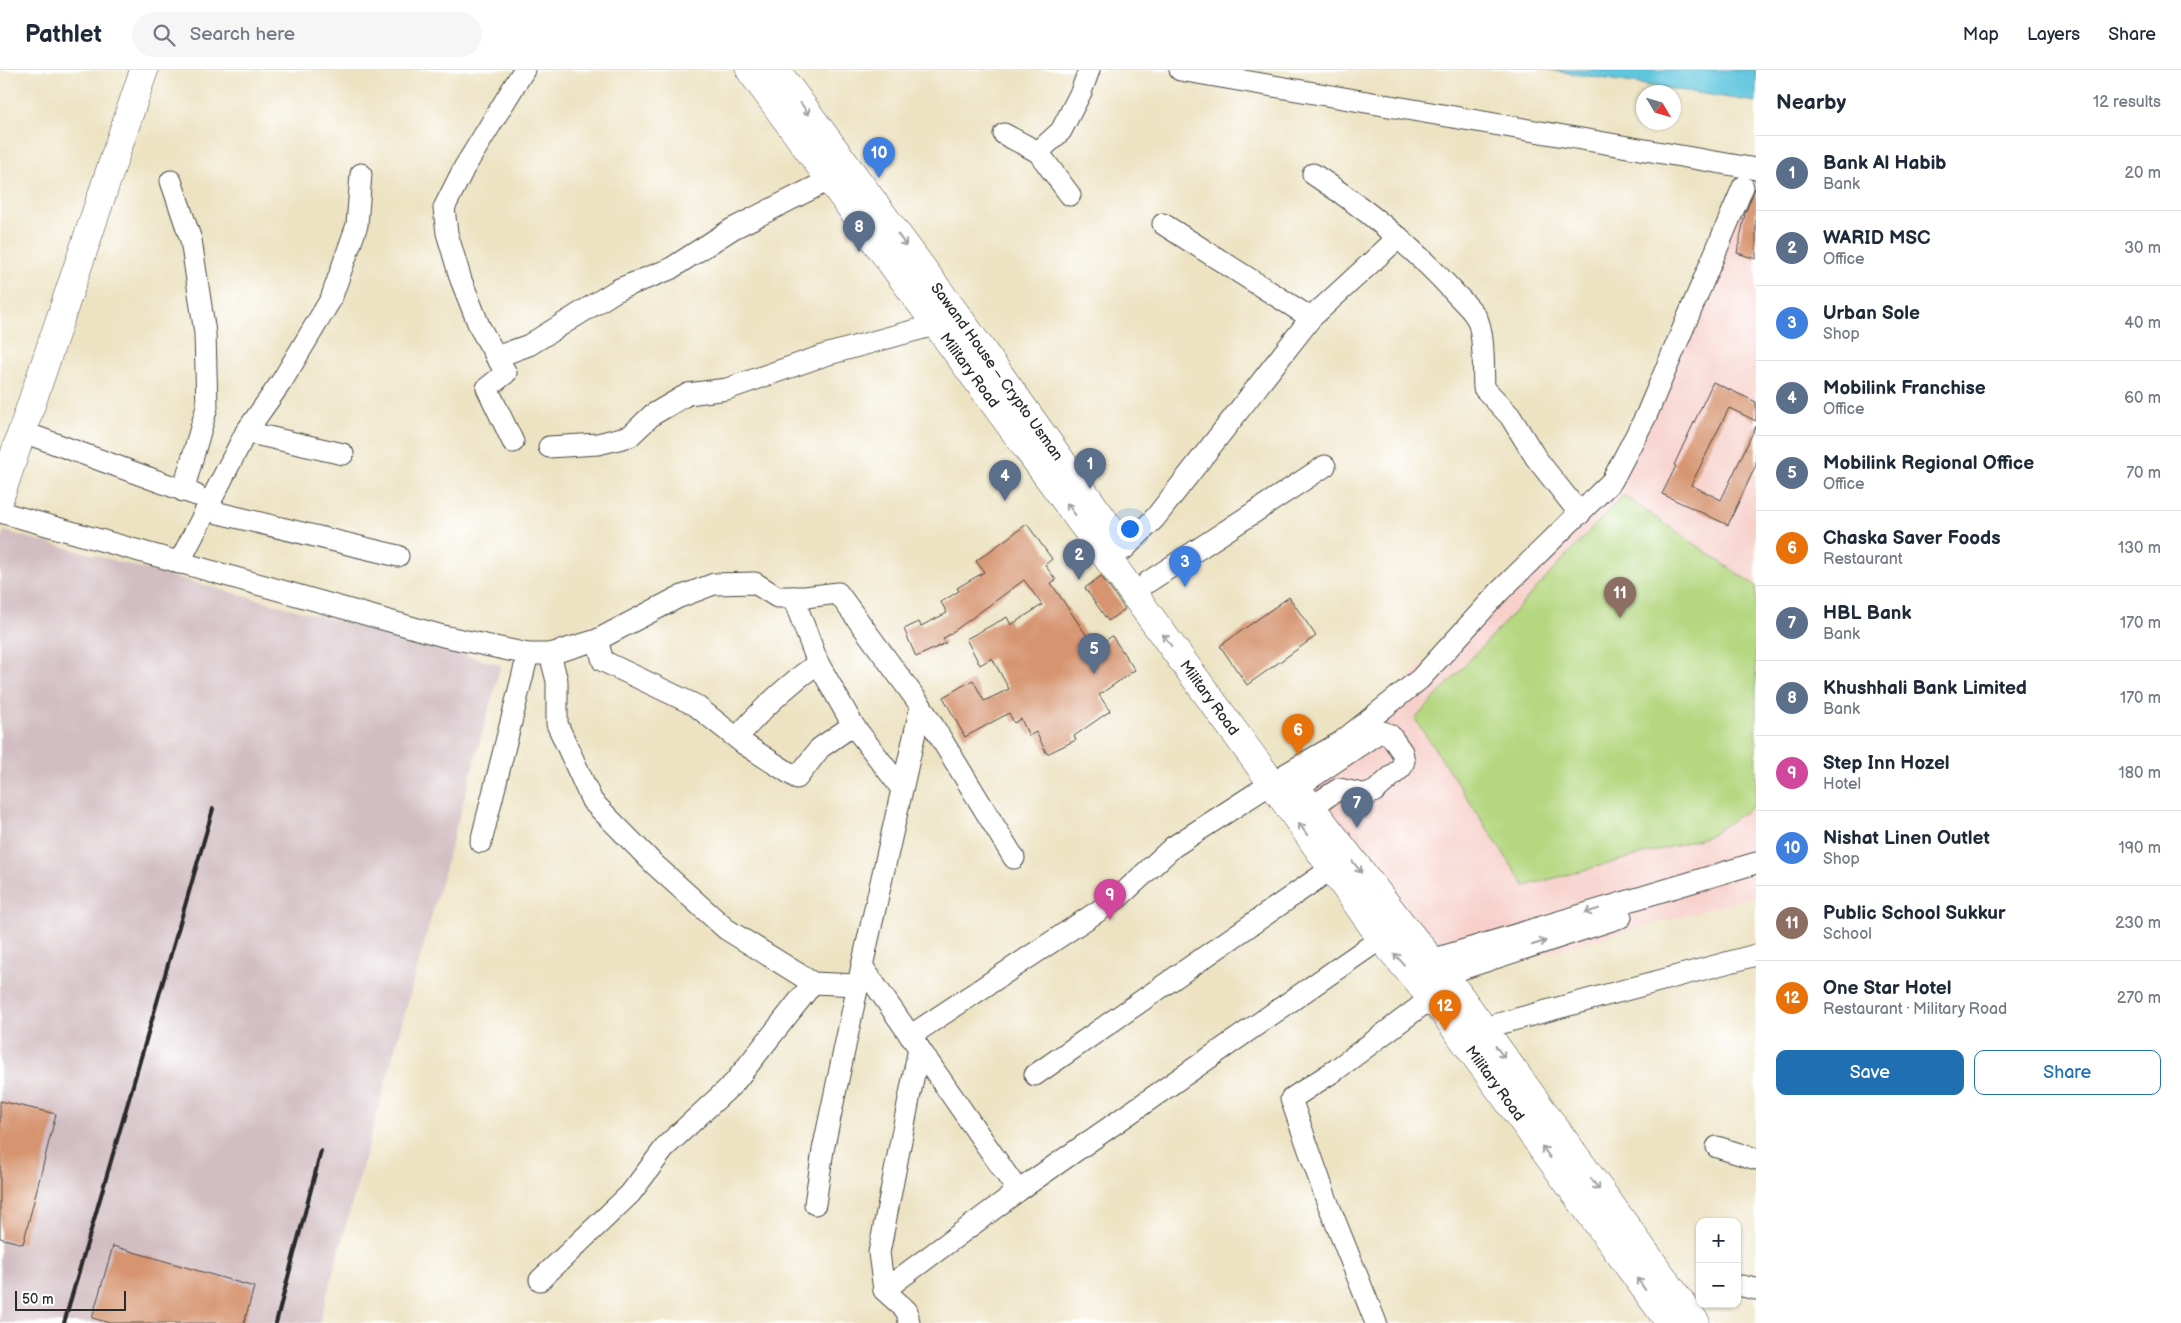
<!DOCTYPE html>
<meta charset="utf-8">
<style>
:root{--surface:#fff;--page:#f6f6f7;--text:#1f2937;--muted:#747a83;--line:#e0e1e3;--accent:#1f6fb2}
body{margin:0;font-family:"Balsamiq Sans",sans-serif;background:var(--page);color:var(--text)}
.controls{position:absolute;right:15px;bottom:15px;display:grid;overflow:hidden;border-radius:10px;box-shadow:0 1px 4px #0004}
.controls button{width:45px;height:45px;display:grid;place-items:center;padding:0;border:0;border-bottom:1px solid var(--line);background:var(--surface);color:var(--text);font:25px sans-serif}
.compass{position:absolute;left:1636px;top:15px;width:45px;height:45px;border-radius:50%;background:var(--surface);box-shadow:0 1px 4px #0004;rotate:128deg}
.scale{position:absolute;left:15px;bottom:12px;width:111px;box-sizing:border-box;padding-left:5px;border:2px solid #2b2b2b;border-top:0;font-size:14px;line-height:18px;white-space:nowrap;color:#2b2b2b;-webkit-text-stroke:4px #fff;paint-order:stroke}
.you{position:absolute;left:1129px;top:458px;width:18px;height:18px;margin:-12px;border:4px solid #fff;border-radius:50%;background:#1a73e8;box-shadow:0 0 0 8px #1a73e833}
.badge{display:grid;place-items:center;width:32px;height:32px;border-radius:50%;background:var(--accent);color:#fff;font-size:16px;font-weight:700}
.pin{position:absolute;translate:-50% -41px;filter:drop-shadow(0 1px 2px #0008)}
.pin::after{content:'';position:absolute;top:26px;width:18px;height:15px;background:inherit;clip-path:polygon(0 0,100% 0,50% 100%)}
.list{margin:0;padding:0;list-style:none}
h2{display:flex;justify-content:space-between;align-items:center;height:65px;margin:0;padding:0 20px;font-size:21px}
h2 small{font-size:16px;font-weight:400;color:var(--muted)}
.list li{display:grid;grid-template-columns:32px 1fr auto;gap:15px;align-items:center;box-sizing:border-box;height:75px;padding:0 20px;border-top:1px solid var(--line)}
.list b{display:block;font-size:19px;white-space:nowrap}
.list p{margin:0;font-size:16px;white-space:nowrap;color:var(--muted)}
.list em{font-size:16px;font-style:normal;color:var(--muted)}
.actions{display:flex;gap:10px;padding:15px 20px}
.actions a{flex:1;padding:11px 0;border:1px solid var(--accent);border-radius:10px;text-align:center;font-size:18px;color:var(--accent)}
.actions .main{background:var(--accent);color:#fff}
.icon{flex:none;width:28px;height:28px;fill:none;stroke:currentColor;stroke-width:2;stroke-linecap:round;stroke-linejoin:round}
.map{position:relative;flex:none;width:1756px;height:1253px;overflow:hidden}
header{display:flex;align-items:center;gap:30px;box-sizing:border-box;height:70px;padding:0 25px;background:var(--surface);border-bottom:1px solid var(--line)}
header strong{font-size:24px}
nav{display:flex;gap:28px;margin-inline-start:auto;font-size:18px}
.search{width:350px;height:45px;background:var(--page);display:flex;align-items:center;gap:12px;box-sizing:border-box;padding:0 18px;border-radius:28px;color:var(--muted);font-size:19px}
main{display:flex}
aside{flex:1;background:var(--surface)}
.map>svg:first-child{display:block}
.built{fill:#f7d0cb}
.industrial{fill:#d2bec2}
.green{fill:#b4d77f;stroke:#708155}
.water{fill:#61c6de;stroke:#467884}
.building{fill:#d69470}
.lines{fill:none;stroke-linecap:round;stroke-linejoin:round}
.minor-casing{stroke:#484742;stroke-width:23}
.major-casing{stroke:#484742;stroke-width:29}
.minor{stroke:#fff;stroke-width:21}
.major{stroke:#fff;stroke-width:28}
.rail{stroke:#2b2b2b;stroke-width:4}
.oneway{stroke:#a0a0a0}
.labels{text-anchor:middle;stroke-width:4.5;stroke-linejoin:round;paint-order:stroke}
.street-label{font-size:15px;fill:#2b2b2b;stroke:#fff}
</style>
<header>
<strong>Pathlet</strong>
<div class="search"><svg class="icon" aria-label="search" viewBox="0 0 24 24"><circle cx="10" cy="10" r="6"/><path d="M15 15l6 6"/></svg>Search here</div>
<nav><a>Map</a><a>Layers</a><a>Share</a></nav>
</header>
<main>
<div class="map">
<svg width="1756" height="1253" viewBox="0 0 1756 1253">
<rect width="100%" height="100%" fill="#fff"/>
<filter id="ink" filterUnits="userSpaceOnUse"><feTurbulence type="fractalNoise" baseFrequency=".02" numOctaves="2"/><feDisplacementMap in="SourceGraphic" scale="10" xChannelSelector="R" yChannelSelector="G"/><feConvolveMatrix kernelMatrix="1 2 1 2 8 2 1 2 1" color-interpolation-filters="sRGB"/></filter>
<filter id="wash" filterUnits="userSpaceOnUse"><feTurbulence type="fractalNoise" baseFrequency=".0096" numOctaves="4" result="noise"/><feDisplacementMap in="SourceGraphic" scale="20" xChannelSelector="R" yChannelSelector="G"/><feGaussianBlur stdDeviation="1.12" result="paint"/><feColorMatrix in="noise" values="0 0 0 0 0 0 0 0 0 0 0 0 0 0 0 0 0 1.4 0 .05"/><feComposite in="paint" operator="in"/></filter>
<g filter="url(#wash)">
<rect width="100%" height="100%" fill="#ede3c3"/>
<path class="built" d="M1735,115L1756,117V826L1464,905L1291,698L1362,653L1610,415Z"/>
<path class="industrial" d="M4,461L501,595L319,1253H0V476Z"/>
<path class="green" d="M1623,425L1756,516V728L1754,736L1707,767L1525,816L1415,649Z"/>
<path class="water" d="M1549,0H1756V32Z"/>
<g id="blocks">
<g class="building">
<path d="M1755,118H1756V189L1737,183L1745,144Z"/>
<path d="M1713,312L1756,332V351L1729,338L1691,415L1721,430L1756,356V395L1728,455L1662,424L1676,396L1674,395Z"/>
<path d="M1027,454L1052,489L1045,495L1056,510L1051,513L1095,578L1112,566L1135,600L1099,625L1110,641L1074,666L1076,670L1047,684L1036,662L1029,666L1021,649L1014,653L1009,643L965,667L943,627L973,610L984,631L1009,619L992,588L980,595L966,569L1007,547L1011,555L1042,535L1024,510L943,569L946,573L916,587L904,559L919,552L921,556L947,543L941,532L959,521L957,518L984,502L976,491Z"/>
<path d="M1101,506L1125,539L1108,551L1085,518Z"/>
<path d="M1289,527L1316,566L1247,615L1220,576Z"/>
<path d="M0,1031L56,1044L23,1174L0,1168Z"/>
<path d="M113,1176L254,1217L244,1253H110L92,1248Z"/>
</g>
</g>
</g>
<g filter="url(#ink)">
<use href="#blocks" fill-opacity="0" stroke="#484742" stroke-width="1"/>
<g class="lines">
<defs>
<g id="minor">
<path d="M1180,0L1756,99"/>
<path d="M1004,64L1038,82L1070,125"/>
<path d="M1038,82L1061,61L1081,22L1089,0"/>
<path d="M1313,104C1365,138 1411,175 1453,221C1460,229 1470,237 1476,247C1485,262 1483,300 1484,318L1510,346L1536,388L1580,444"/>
<path d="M171,111L191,170L205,263L207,337L183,421"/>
<path d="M1163,154L1311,248"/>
<path d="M496,287L529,275L619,219L670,199L732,159L829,110"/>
<path d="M23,362L196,425"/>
<path d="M246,362L343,384"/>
<path d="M513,372L487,318L506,303L480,258L461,210L447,163L444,138L464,98L524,0"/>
<path d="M549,377L598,374L630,366L652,345L688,324L727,319L825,285L949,251"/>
<path d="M206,440L398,486"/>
<path d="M0,442L443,566L528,584H550L597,570L677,528L714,514L755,513L777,527H805L838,523L921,636L1014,788"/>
<path d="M1124,479L1155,448L1311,248L1399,167"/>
<path d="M179,493L246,362L282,311L331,229L357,155L361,104"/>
<path d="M1148,512L1325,396"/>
<path d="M793,527L818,593L853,655L902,719"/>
<path d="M597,570L603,591L695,635L744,674L797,708L820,678L853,655"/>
<path d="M550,584L557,611V654L592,731L655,795L726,859L813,913L858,915"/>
<path d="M737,668C762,638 786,616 818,593"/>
<path d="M1286,704L1341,672L1420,609L1499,522L1612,411L1646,346L1743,117"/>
<path d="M1296,718L1375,665L1383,662L1390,665L1402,682L1404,691L1401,698L1375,721L1367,725L1339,719L1311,737"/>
<path d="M481,772L528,584"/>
<path d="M1431,890L1756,793"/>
<path d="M862,896L1018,1121"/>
<path d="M1443,905L1621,847"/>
<path d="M1483,958L1756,885"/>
<path d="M910,966L1118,828L1173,777L1272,713"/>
<path d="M1035,1005L1331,799"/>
<path d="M1717,1077L1756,1089"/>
<path d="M815,1134L823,1080L862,896L921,636"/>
<path d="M540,1210L630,1124L667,1075L734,1013L813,913"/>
<path d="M1742,1216L1756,1219"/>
<path d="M884,1220L1018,1121L1393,860"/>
<path d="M909,1253L907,1241L884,1220L879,1183L919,978"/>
<path d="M1376,1253L1327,1131L1291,1029L1337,999L1442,920"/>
</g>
<g id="major">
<path id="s1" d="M750,0L1272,713L1381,868L1444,943L1670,1253"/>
<path id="s2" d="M776,0L959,248L1118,470"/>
<path d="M0,427L144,0"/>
<path d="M1293,714L1401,853L1451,914L1696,1253"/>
</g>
</defs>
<use href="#minor" class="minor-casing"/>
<use href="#major" class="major-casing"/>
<use href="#minor" class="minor"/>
<use href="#major" class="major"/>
<g class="rail">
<path d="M64,1253L213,739"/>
<path d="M276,1253L321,1081"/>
</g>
</g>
<defs><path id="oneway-shaft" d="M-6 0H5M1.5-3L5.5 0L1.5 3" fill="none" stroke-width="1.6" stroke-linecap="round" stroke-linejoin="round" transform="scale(1.25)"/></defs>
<g class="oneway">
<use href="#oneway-shaft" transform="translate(805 39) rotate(54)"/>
<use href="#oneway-shaft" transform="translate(902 170) rotate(54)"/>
<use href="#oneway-shaft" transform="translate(1071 439) rotate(-126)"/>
<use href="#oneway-shaft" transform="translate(1167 570) rotate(-126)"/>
<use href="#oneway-shaft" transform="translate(1303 759) rotate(-125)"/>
<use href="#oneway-shaft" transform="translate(1357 797) rotate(52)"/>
<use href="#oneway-shaft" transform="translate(1592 841) rotate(163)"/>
<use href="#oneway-shaft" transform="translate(1539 873) rotate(-18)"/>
<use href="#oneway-shaft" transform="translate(1399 889) rotate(-131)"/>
<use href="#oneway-shaft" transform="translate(1500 982) rotate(54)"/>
<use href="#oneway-shaft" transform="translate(1546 1082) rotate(-126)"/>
<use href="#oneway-shaft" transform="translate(1595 1114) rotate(54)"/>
<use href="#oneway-shaft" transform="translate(1641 1214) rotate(-126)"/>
</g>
</g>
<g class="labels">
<g class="street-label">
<text dy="5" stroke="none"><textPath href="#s1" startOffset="372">Military Road</textPath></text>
<text dy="5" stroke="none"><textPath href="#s2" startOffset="374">Sawand House – Crypto Usman</textPath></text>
<text dy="5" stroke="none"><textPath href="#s1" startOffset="778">Military Road</textPath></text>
<text dy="5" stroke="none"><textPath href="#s1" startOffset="1258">Military Road</textPath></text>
</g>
</g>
</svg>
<div class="controls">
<button>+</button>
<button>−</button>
</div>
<svg class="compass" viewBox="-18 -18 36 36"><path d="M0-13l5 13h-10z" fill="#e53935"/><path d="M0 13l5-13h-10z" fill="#747a83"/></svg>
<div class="scale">50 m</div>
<div class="you"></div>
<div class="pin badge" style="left:1090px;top:419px;background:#5c6f8a">1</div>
<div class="pin badge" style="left:1079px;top:510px;background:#5c6f8a">2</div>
<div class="pin badge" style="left:1185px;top:517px;background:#3f7fe0">3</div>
<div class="pin badge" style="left:1005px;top:431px;background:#5c6f8a">4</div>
<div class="pin badge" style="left:1094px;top:604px;background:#5c6f8a">5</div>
<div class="pin badge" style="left:1298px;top:685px;background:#e8710a">6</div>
<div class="pin badge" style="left:1357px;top:758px;background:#5c6f8a">7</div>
<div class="pin badge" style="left:859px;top:182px;background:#5c6f8a">8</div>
<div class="pin badge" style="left:1110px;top:850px;background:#d1479c">9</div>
<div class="pin badge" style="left:879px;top:108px;background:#3f7fe0">10</div>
<div class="pin badge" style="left:1620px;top:548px;background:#8d6e63">11</div>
<div class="pin badge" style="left:1445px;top:961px;background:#e8710a">12</div>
</div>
<aside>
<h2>Nearby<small>12 results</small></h2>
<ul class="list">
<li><span class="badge" style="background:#5c6f8a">1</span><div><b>Bank Al Habib</b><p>Bank</p></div><em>20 m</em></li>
<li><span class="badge" style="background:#5c6f8a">2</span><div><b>WARID MSC</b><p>Office</p></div><em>30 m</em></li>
<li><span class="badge" style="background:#3f7fe0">3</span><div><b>Urban Sole</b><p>Shop</p></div><em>40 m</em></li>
<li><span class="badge" style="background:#5c6f8a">4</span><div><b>Mobilink Franchise</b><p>Office</p></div><em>60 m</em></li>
<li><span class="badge" style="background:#5c6f8a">5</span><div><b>Mobilink Regional Office</b><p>Office</p></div><em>70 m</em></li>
<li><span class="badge" style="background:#e8710a">6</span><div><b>Chaska Saver Foods</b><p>Restaurant</p></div><em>130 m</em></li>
<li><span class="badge" style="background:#5c6f8a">7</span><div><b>HBL Bank</b><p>Bank</p></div><em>170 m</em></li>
<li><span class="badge" style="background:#5c6f8a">8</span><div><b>Khushhali Bank Limited</b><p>Bank</p></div><em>170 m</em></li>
<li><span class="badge" style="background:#d1479c">9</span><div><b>Step Inn Hozel</b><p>Hotel</p></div><em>180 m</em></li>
<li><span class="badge" style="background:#3f7fe0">10</span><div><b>Nishat Linen Outlet</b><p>Shop</p></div><em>190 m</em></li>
<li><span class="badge" style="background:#8d6e63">11</span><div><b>Public School Sukkur</b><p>School</p></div><em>230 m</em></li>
<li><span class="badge" style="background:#e8710a">12</span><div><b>One Star Hotel</b><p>Restaurant · Military Road</p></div><em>270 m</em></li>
</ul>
<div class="actions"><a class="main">Save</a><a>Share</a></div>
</aside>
</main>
